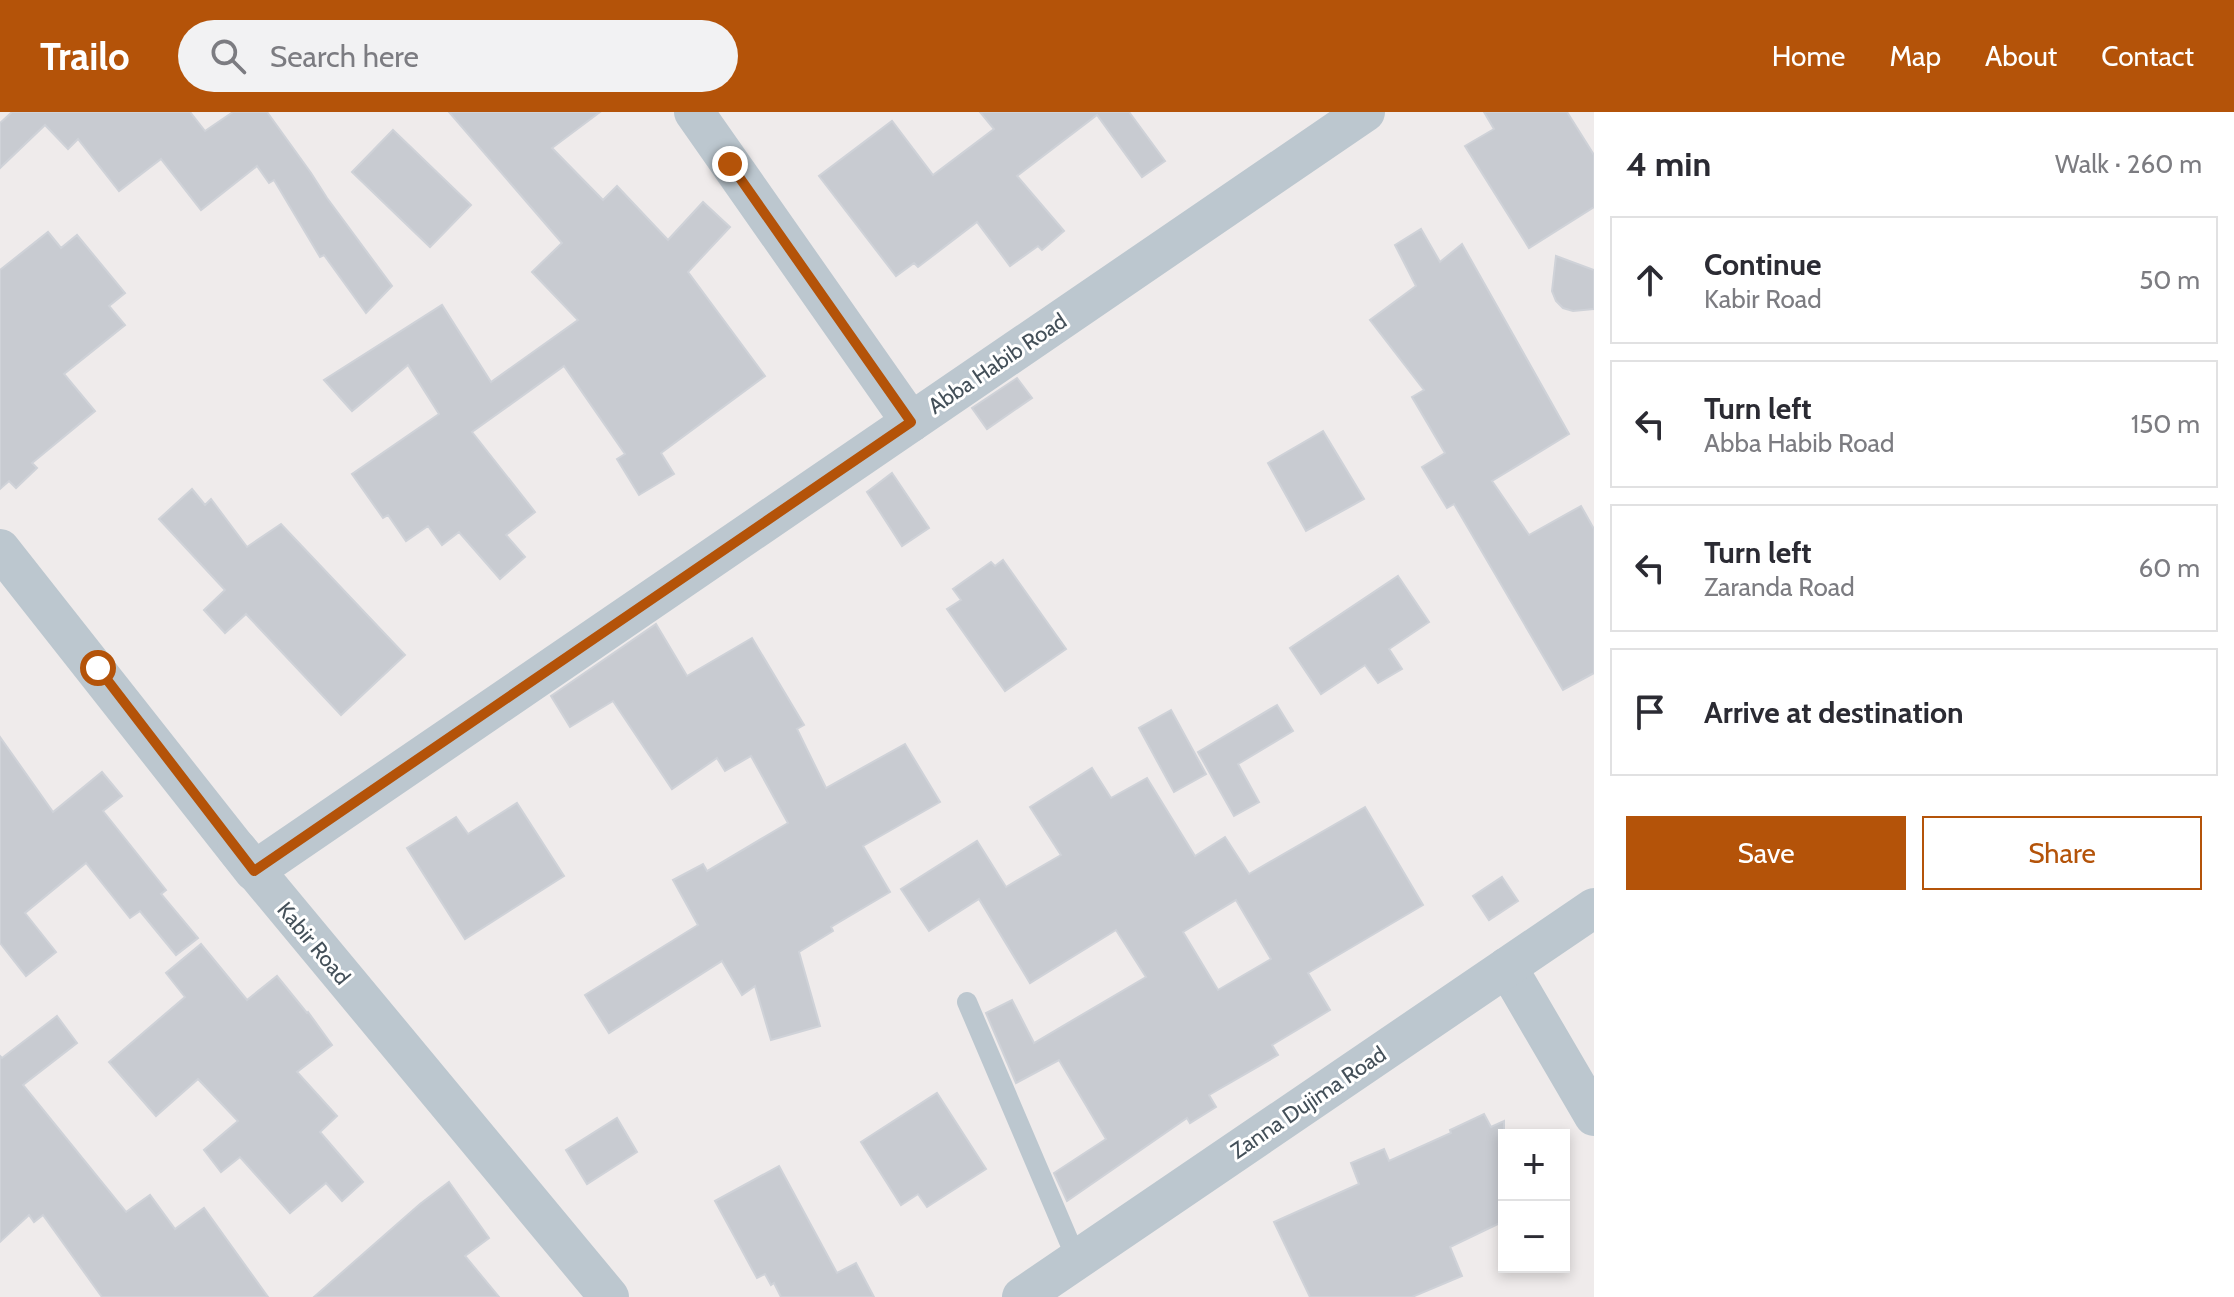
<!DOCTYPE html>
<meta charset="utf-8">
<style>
:root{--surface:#fff;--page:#f2f2f3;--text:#2b2b33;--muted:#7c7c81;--line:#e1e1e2;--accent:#b45309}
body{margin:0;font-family:Cabin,sans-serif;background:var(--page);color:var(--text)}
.controls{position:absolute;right:24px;bottom:24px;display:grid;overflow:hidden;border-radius:0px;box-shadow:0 4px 12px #0003}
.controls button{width:72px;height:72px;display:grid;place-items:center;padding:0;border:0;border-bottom:2px solid var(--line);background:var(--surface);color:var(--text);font:40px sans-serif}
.stop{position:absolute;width:24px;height:24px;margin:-18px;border:6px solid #b45309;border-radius:50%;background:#fff}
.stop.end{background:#b45309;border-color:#fff;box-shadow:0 2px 8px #0008}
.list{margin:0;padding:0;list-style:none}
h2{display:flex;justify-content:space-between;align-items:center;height:104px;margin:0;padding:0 32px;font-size:34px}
h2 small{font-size:26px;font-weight:400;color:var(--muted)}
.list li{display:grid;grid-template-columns:52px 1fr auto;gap:24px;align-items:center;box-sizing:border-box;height:128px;margin:0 16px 16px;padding:0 16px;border:2px solid var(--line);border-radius:0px}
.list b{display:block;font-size:30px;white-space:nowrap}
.list p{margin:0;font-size:26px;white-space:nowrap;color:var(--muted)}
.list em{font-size:26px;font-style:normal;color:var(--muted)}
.actions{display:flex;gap:16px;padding:24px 32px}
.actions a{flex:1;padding:18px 0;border:2px solid var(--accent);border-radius:0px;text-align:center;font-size:28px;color:var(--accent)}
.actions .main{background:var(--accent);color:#fff}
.icon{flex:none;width:44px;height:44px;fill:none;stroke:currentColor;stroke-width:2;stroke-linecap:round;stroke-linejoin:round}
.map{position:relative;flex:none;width:1594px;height:1185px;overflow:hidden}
header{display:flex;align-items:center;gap:48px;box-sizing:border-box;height:112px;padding:0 40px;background:var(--accent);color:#fff}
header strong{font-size:38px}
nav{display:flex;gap:44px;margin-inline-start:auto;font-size:28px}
.search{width:560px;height:72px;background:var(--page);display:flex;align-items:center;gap:20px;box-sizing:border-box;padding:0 28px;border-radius:44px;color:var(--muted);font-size:30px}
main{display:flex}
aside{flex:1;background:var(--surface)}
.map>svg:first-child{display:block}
.building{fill:#c8cbd1;stroke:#cfd2d8;stroke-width:2;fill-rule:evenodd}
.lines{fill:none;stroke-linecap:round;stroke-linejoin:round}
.service{stroke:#bcc7cf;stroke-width:20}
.minor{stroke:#bcc7cf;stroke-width:40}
.route{stroke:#b45309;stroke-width:10}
.labels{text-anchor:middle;stroke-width:6;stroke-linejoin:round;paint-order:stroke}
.street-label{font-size:22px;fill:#445059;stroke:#fff}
</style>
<header>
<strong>Trailo</strong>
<div class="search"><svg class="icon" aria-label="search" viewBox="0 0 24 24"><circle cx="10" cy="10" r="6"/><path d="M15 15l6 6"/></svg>Search here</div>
<nav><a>Home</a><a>Map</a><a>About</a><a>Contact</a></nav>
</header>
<main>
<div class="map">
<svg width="1594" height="1185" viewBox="0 0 1594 1185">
<rect width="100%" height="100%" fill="#efebeb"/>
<g class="building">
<path d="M12,0H190L205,19L233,0H267L311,61L327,86L392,174L366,201L324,143L320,145L274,68L269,71L257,54L201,98L161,47L119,79L78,27L68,37L45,13L0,56V11Z"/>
<path d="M449,0H600L552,36L603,88L617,74L668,128L703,90L730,115L688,160L765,264L661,341L674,362L639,383L617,347L625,342L564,254L472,320L535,400L506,423L525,445L500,467L459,420L442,433L428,414L406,429L388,403L383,406L352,362L439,302L408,253L352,299L324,268L442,193L491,270L578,208L532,160L562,131Z"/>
<path d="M980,0H1129L1165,49L1142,65L1097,3L1017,64L1064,119L1042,138L1038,134L1010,154L977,110L918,155L914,151L896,164L819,64L892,9L933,63L994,17Z"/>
<path d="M1484,0H1567L1594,43V95L1529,136L1465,34L1494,17Z"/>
<path d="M393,18L471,93L430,135L352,60Z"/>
<path d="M1421,117L1440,150L1462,132L1569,322L1492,369L1529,423L1581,394L1594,417V561L1563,578L1454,392L1447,396L1422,355L1445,341L1412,285L1424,278L1370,208L1416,174L1395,133Z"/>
<path d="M48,120L61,136L77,123L125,181L109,194L125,213L64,262L95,299L32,351L37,356L16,376L9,369L0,377V158Z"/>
<path d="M1556,144L1594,158V197L1573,199L1563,196L1556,189L1552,179Z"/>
<path d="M1017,266L1032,286L987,317L972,296Z"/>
<path d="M1323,319L1364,387L1306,419L1268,351Z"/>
<path d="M892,361L929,416L902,434L867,380Z"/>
<path d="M192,377L205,393L211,387L247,435L281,412L405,543L341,603L246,502L225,521L204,498L225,478L159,407Z"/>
<path d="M1003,448L1066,537L1005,579L947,497L961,488L953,477L991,450L995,454Z"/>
<path d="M1398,464L1429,510L1389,537L1402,557L1378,571L1365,553L1321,582L1290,536Z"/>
<path d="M656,512L687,564L752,526L804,613L797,617L826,676L905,632L940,690L863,734L890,780L831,815L833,819L799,840L820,914L771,928L755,874L742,883L722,849L609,921L585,883L698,813L673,768L703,752L707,759L788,711L751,644L725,659L717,646L672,677L613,589L570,615L551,584Z"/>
<path d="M1277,593L1293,619L1238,652L1259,690L1234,704L1198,640Z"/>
<path d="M1171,598L1206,662L1174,680L1139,616Z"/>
<path d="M0,625L53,700L102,660L122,684L103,699L166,778L161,782L198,826L176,843L140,799L130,806L86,751L25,801L56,840L26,864L0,831Z"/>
<path d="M1092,656L1111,686L1147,666L1195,744L1225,725L1249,762L1365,695L1423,793L1308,861L1330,898L1272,933L1278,943L1209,983L1216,995L1190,1011L1187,1006L1067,1089L1054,1061L1106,1027L1059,948L1016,971L986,901L1012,888L1034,931L1146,865L1116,818L1030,871L979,787L929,819L901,777L977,729L1006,775L1061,743L1030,695ZM1236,788L1271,847L1218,878L1183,820Z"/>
<path d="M517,691L564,764L465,827L407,736L456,705L468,722Z"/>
<path d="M1502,765L1518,789L1489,808L1473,784Z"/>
<path d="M201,832L247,888L277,864L307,901L308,900L332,933L297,960L337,1004L320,1020L363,1070L342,1089L326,1071L290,1101L240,1045L221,1060L204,1038L238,1009L198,967L156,1004L109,950L185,885L166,861Z"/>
<path d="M57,904L77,931L23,973L126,1100L150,1083L175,1117L204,1096L268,1185H102L43,1103L34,1110L29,1103L0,1130V944L2,946Z"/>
<path d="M937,981L986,1057L927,1095L918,1082L901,1093L861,1030Z"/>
<path d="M1484,1002L1491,1015L1504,1009V1109L1450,1135L1462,1164L1412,1185H1310L1274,1110L1359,1072L1351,1051L1384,1037L1389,1049L1451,1021L1450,1018Z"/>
<path d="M617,1006L637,1040L587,1072L566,1038Z"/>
<path d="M779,1054L837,1161L856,1151L874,1185H781L774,1171L771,1173L765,1162L757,1166L715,1089Z"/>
<path d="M449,1070L489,1126L465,1144L499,1185H314L420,1092Z"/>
</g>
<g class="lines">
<path class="service" d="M967,890L1077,1148"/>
<g class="minor">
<path d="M694,0L911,310"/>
<path d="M0,437L254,759L1365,0"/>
<path d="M237,737L609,1185"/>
<path d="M1507,855L1594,1004"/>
<path d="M1022,1185L1594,796"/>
</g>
</g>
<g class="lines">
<path class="route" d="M98,556L254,759L911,310L730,52"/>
</g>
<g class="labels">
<g class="street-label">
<text transform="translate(997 251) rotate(-34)" y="8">Abba Habib Road</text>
<text transform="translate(314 831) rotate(50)" y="8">Kabir Road</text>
<text transform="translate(1308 990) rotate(-34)" y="8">Zanna Dujima Road</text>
</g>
</g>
</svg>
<div class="controls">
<button>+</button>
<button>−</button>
</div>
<div class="stop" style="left:98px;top:556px"></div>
<div class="stop end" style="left:730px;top:52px"></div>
</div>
<aside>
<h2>4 min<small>Walk · 260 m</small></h2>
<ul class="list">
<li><svg class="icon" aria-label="ahead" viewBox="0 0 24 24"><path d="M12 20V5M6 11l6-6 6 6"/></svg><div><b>Continue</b><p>Kabir Road</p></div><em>50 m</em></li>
<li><svg class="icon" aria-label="left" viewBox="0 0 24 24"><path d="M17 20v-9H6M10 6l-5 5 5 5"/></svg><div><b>Turn left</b><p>Abba Habib Road</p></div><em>150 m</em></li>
<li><svg class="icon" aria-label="left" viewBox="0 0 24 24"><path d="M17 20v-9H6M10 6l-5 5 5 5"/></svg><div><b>Turn left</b><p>Zaranda Road</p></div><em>60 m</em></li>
<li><svg class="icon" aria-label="arrive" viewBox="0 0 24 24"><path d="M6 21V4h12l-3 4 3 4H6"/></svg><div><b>Arrive at destination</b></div></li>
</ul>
<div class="actions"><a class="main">Save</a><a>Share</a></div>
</aside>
</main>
